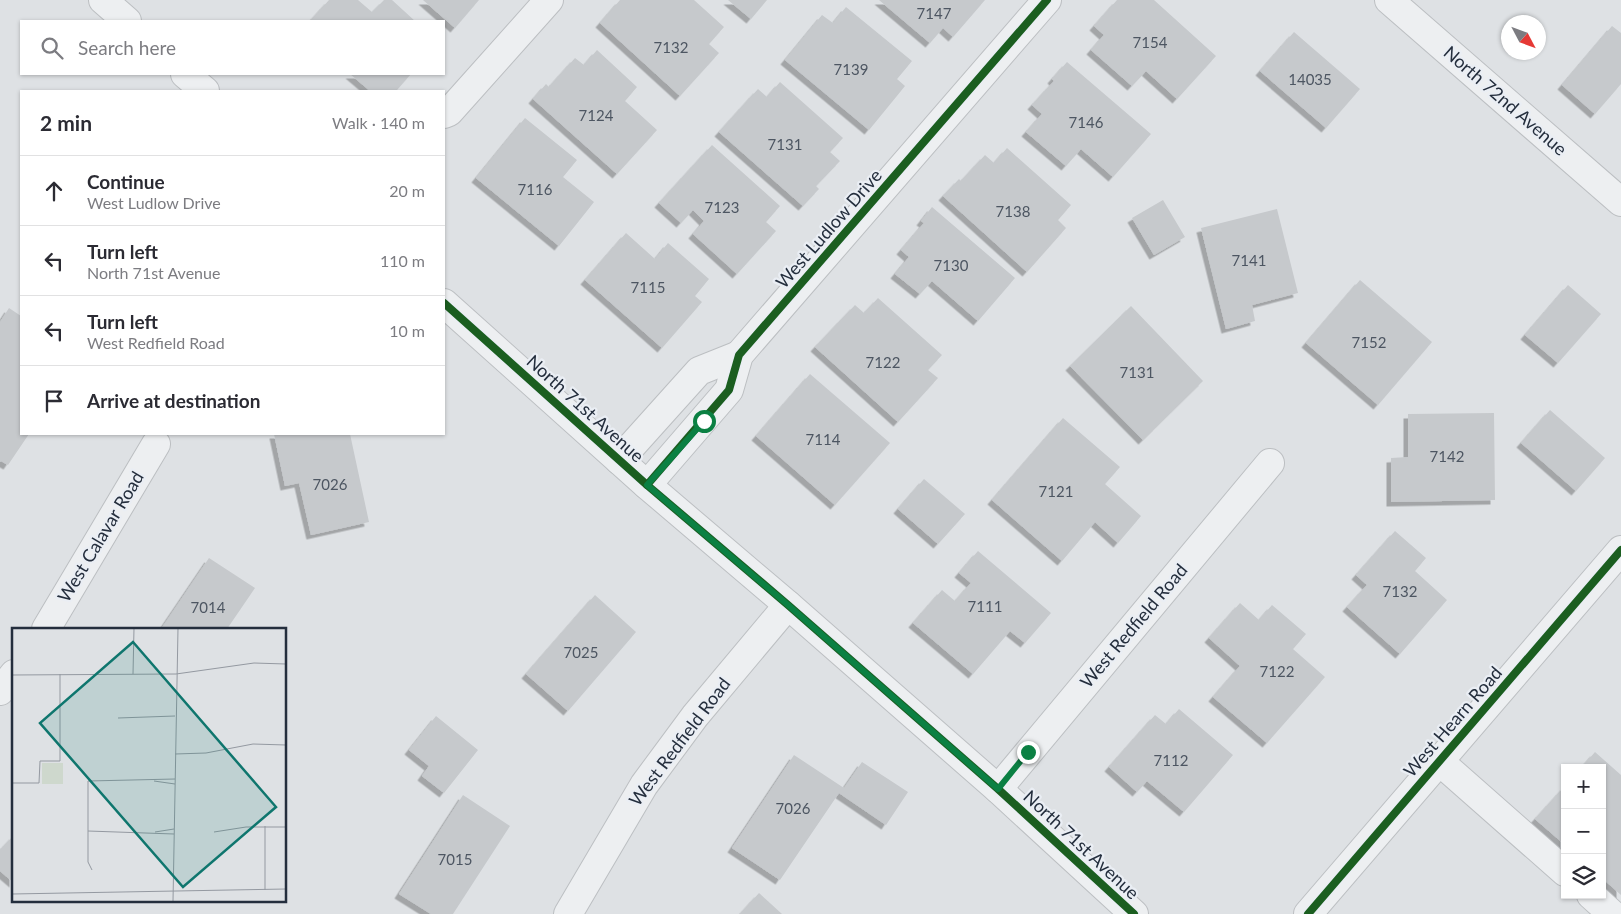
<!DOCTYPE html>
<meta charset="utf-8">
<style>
:root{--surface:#fff;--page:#f2f2f3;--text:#2b2b33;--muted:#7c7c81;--line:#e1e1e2}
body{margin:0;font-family:Lato,sans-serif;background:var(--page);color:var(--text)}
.controls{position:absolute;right:15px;bottom:15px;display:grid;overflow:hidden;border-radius:0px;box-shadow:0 1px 4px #0004}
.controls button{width:45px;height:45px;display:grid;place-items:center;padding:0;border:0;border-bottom:1px solid var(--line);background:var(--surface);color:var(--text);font:25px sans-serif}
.compass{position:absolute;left:1501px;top:15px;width:45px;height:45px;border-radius:50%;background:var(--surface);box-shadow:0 1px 4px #0004;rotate:131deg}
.stop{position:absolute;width:15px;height:15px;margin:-11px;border:4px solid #0b8043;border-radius:50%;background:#fff}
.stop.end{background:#0b8043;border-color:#fff;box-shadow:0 1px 5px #0008}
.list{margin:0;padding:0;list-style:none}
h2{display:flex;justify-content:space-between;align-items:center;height:65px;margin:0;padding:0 20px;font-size:21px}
h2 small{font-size:16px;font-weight:400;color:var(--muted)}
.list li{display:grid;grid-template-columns:32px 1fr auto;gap:15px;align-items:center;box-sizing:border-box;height:70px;padding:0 20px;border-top:1px solid var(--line)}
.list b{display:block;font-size:19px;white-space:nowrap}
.list p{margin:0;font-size:16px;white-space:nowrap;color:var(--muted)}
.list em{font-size:16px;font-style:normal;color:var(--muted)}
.icon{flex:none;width:28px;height:28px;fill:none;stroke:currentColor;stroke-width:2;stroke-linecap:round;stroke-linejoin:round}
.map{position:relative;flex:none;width:1621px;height:914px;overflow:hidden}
.search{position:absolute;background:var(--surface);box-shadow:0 1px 4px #0004;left:20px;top:20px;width:425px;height:55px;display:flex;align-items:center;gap:12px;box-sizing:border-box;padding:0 18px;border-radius:0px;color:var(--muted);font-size:19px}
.panel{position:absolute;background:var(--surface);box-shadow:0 1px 4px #0004;left:20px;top:90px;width:425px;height:345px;border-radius:0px}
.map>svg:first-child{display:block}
.building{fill:#c6c9cc;filter:url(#shadow)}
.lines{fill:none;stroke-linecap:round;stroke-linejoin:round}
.minor-casing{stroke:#bcbfc2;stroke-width:30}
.minor{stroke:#edeff1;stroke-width:28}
.cycleway-casing{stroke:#eaeef4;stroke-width:11}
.cycleway{stroke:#1b5e20;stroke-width:8}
.route{stroke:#0b8043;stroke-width:6}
.labels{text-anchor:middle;stroke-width:4.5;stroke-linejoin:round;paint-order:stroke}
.number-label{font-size:15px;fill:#4d5662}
.street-label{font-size:18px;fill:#242e3d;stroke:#eaeef4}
.inset-road{fill:none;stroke:#9499a1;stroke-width:1}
.view{fill:#0f766e;fill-opacity:0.15;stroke:#0f766e;stroke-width:2.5}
.inset-edge{fill:none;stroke:#242e3d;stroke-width:2.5}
</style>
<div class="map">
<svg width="1621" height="914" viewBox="0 0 1621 914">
<defs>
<filter id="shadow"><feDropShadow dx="-4.5" dy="4.5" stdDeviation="0" flood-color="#0004"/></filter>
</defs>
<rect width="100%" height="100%" fill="#dee1e4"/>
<g class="building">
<path d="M329,0H358L372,12L384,0H392L415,21H310Z"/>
<path d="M423,0H479L455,28Z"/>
<path d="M620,0H694L724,27L709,44L719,53L680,96L600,23Z"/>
<path d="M728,0H767L751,19Z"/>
<path d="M879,0H985L953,37L943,28L930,43Z"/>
<path d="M1117,0H1154L1216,56L1177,99L1146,71L1132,86L1091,50L1104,35L1094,26Z"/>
<path d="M846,7L912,61L897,79L905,86L869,130L785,60L822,15L833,23Z"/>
<path d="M1612,26L1621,33V84L1595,114L1562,85Z"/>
<path d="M1294,32L1360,89L1326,128L1260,71Z"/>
<path d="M597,50L637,87L625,101L657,130L617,174L533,99L546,84L549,87L575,58L584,65Z"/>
<path d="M1067,62L1151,134L1113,177L1081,149L1066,166L1026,132L1042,114L1032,105L1054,81L1052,79Z"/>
<path d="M350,74H411L396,91H370Z"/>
<path d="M780,82L843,138L830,152L840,161L816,186L819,189L803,206L719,132L758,89L767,97Z"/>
<path d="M525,118L577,160L563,177L594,202L559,246L476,178Z"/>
<path d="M712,145L780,206L766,222L776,231L737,274L693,234L704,221L693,210L681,223L659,203Z"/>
<path d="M1007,148L1071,205L1058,220L1066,228L1027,272L943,196L959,179L961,181L985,155L994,163Z"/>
<path d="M1163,200L1185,237L1154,255L1132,218Z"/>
<path d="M932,207L1015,278L978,321L932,281L920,294L895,274L909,257L901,250L924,223L921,221Z"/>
<path d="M1277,209L1298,293L1252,305L1255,321L1226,329L1201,228Z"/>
<path d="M626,233L655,259L668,243L709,279L695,296L702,302L662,348L585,280Z"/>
<path d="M1360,280L1432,342L1378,405L1306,343Z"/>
<path d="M1568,285L1601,314L1558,363L1525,335Z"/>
<path d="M878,298L942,355L928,370L938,378L898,422L815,347L855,305L864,313Z"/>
<path d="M1131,306L1203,381L1143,440L1070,366Z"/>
<path d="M9,308L21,316V434H29L8,465L1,461L0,462V322Z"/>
<path d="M810,374L890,443L835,505L756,436Z"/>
<path d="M1550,410L1605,458L1576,491L1521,443Z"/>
<path d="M1494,413L1495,500L1391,502V458L1408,457V414Z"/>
<path d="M1063,418L1120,467L1105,484L1141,516L1118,543L1095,522L1062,561L992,500Z"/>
<path d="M274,434H350L369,522L311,535L299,483L285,486Z"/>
<path d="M924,479L965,514L938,544L898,509Z"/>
<path d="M1395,531L1426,558L1415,571L1447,600L1400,654L1347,607L1367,585L1356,575Z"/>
<path d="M978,551L1051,613L1025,643L1010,631L973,674L913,623L942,590L955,601L971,583L959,573Z"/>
<path d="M209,558L255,588L227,629H161Z"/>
<path d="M595,595L636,632L568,711L526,674Z"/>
<path d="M1240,603L1259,620L1272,605L1306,634L1293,649L1325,677L1267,743L1213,697L1240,666L1209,638Z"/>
<path d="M1179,709L1233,755L1184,812L1147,781L1137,792L1109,767L1155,715L1166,724Z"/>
<path d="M436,716L478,750L444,793L422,776L429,766L409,750Z"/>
<path d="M1595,752L1621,775V895L1602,878V768H1581Z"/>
<path d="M794,755L844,788L862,762L908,792L886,825L839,793L780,880L732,848Z"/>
<path d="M1565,786V845L1535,819Z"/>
<path d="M463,795L510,826L453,914H431L399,894Z"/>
<path d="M14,835V883L0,871V850Z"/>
<path d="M759,893L782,914H740Z"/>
</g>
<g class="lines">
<defs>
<g id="minor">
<path d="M103,0L127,21"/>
<path d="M1389,0L1621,202"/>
<path d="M185,74L205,91"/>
<path d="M444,114L449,112L549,0"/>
<path d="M444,303L647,485L788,605L998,789L1134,914"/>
<path d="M619,460L699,371L739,355"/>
<path d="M647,485L729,390L739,355L1047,0"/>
<path d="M46,629L156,444"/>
<path d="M0,691L14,674"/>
<path d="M1439,761L1565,872"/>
<path d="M998,789L1270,463"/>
<path d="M1591,895L1612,914"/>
<path d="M568,914L644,785L695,716L788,605"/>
<path d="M1308,914L1621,550"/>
</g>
</defs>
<use href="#minor" class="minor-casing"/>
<use href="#minor" class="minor"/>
<defs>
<g id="cycleway">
<path d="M444,303L647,485L788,605L998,789L1134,914"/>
<path d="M647,485L729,390L739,355L1047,0"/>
<path d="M1308,914L1621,550"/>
</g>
</defs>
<use href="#cycleway" class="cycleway-casing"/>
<use href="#cycleway" class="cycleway"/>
</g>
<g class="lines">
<path class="route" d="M704,421L647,485L788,605L998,789L1028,752"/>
</g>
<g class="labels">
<g class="number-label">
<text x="934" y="19">7147</text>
<text x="1150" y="48">7154</text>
<text x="671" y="53">7132</text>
<text x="851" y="75">7139</text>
<text x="1310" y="85">14035</text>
<text x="596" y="121">7124</text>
<text x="1086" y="128">7146</text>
<text x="785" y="150">7131</text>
<text x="535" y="195">7116</text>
<text x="722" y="213">7123</text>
<text x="1013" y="217">7138</text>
<text x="1249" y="266">7141</text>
<text x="951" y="271">7130</text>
<text x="648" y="293">7115</text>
<text x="1369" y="348">7152</text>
<text x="883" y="368">7122</text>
<text x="1137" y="378">7131</text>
<text x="823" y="445">7114</text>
<text x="1447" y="462">7142</text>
<text x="330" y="490">7026</text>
<text x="1056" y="497">7121</text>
<text x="1400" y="597">7132</text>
<text x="985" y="612">7111</text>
<text x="208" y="613">7014</text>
<text x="581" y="658">7025</text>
<text x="1277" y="677">7122</text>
<text x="1171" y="766">7112</text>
<text x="793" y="814">7026</text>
<text x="455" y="865">7015</text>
</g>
<g class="street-label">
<text transform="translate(1505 101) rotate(41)" y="6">North 72nd Avenue</text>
<text transform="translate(829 229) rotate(-49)" y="6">West Ludlow Drive</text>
<text transform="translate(585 409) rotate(42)" y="6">North 71st Avenue</text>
<text transform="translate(101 537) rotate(-59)" y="6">West Calavar Road</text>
<text transform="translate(1134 626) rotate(-50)" y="6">West Redfield Road</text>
<text transform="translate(1453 722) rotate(-49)" y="6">West Hearn Road</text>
<text transform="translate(680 742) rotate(-53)" y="6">West Redfield Road</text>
<text transform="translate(1081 845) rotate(43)" y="6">North 71st Avenue</text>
</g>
</g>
<g transform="translate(12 628)">
<rect width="274" height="274" fill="#dee1e4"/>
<path d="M30,135H51V156H30Z" fill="#ced8cd"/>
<path class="inset-road" d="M121,46L122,0M0,47L164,46L242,35L274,36M106,90L163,88M163,126L194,125L241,116L274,117M142,153L163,156M0,155H27L28,133H48V46M76,203L162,206M143,204L162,201M202,204L234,199H274M80,242L76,234V153L163,151M253,262V198M0,266L274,261M161,273L166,0"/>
<path class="view" d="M121,14L264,179L171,259L28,95Z"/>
<rect width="274" height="274" class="inset-edge"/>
</g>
</svg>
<div class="controls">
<button>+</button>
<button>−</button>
<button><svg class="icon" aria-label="layers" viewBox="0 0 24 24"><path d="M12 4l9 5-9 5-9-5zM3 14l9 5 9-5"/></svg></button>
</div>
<svg class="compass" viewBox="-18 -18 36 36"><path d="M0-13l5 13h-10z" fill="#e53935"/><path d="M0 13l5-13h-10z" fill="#7c7c81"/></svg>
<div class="stop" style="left:704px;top:421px"></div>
<div class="stop end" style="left:1028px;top:752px"></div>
<div class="search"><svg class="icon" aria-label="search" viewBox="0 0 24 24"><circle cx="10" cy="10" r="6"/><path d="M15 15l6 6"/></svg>Search here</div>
<section class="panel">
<h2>2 min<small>Walk · 140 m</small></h2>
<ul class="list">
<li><svg class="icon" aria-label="ahead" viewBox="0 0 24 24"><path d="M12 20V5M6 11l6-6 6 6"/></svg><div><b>Continue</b><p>West Ludlow Drive</p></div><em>20 m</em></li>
<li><svg class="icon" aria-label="left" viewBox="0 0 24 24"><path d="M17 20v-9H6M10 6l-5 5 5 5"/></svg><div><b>Turn left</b><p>North 71st Avenue</p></div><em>110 m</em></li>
<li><svg class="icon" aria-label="left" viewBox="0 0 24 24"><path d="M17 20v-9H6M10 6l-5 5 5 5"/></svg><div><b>Turn left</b><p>West Redfield Road</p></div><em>10 m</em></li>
<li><svg class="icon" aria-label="arrive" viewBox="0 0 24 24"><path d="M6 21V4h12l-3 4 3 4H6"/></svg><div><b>Arrive at destination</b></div></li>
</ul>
</section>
</div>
